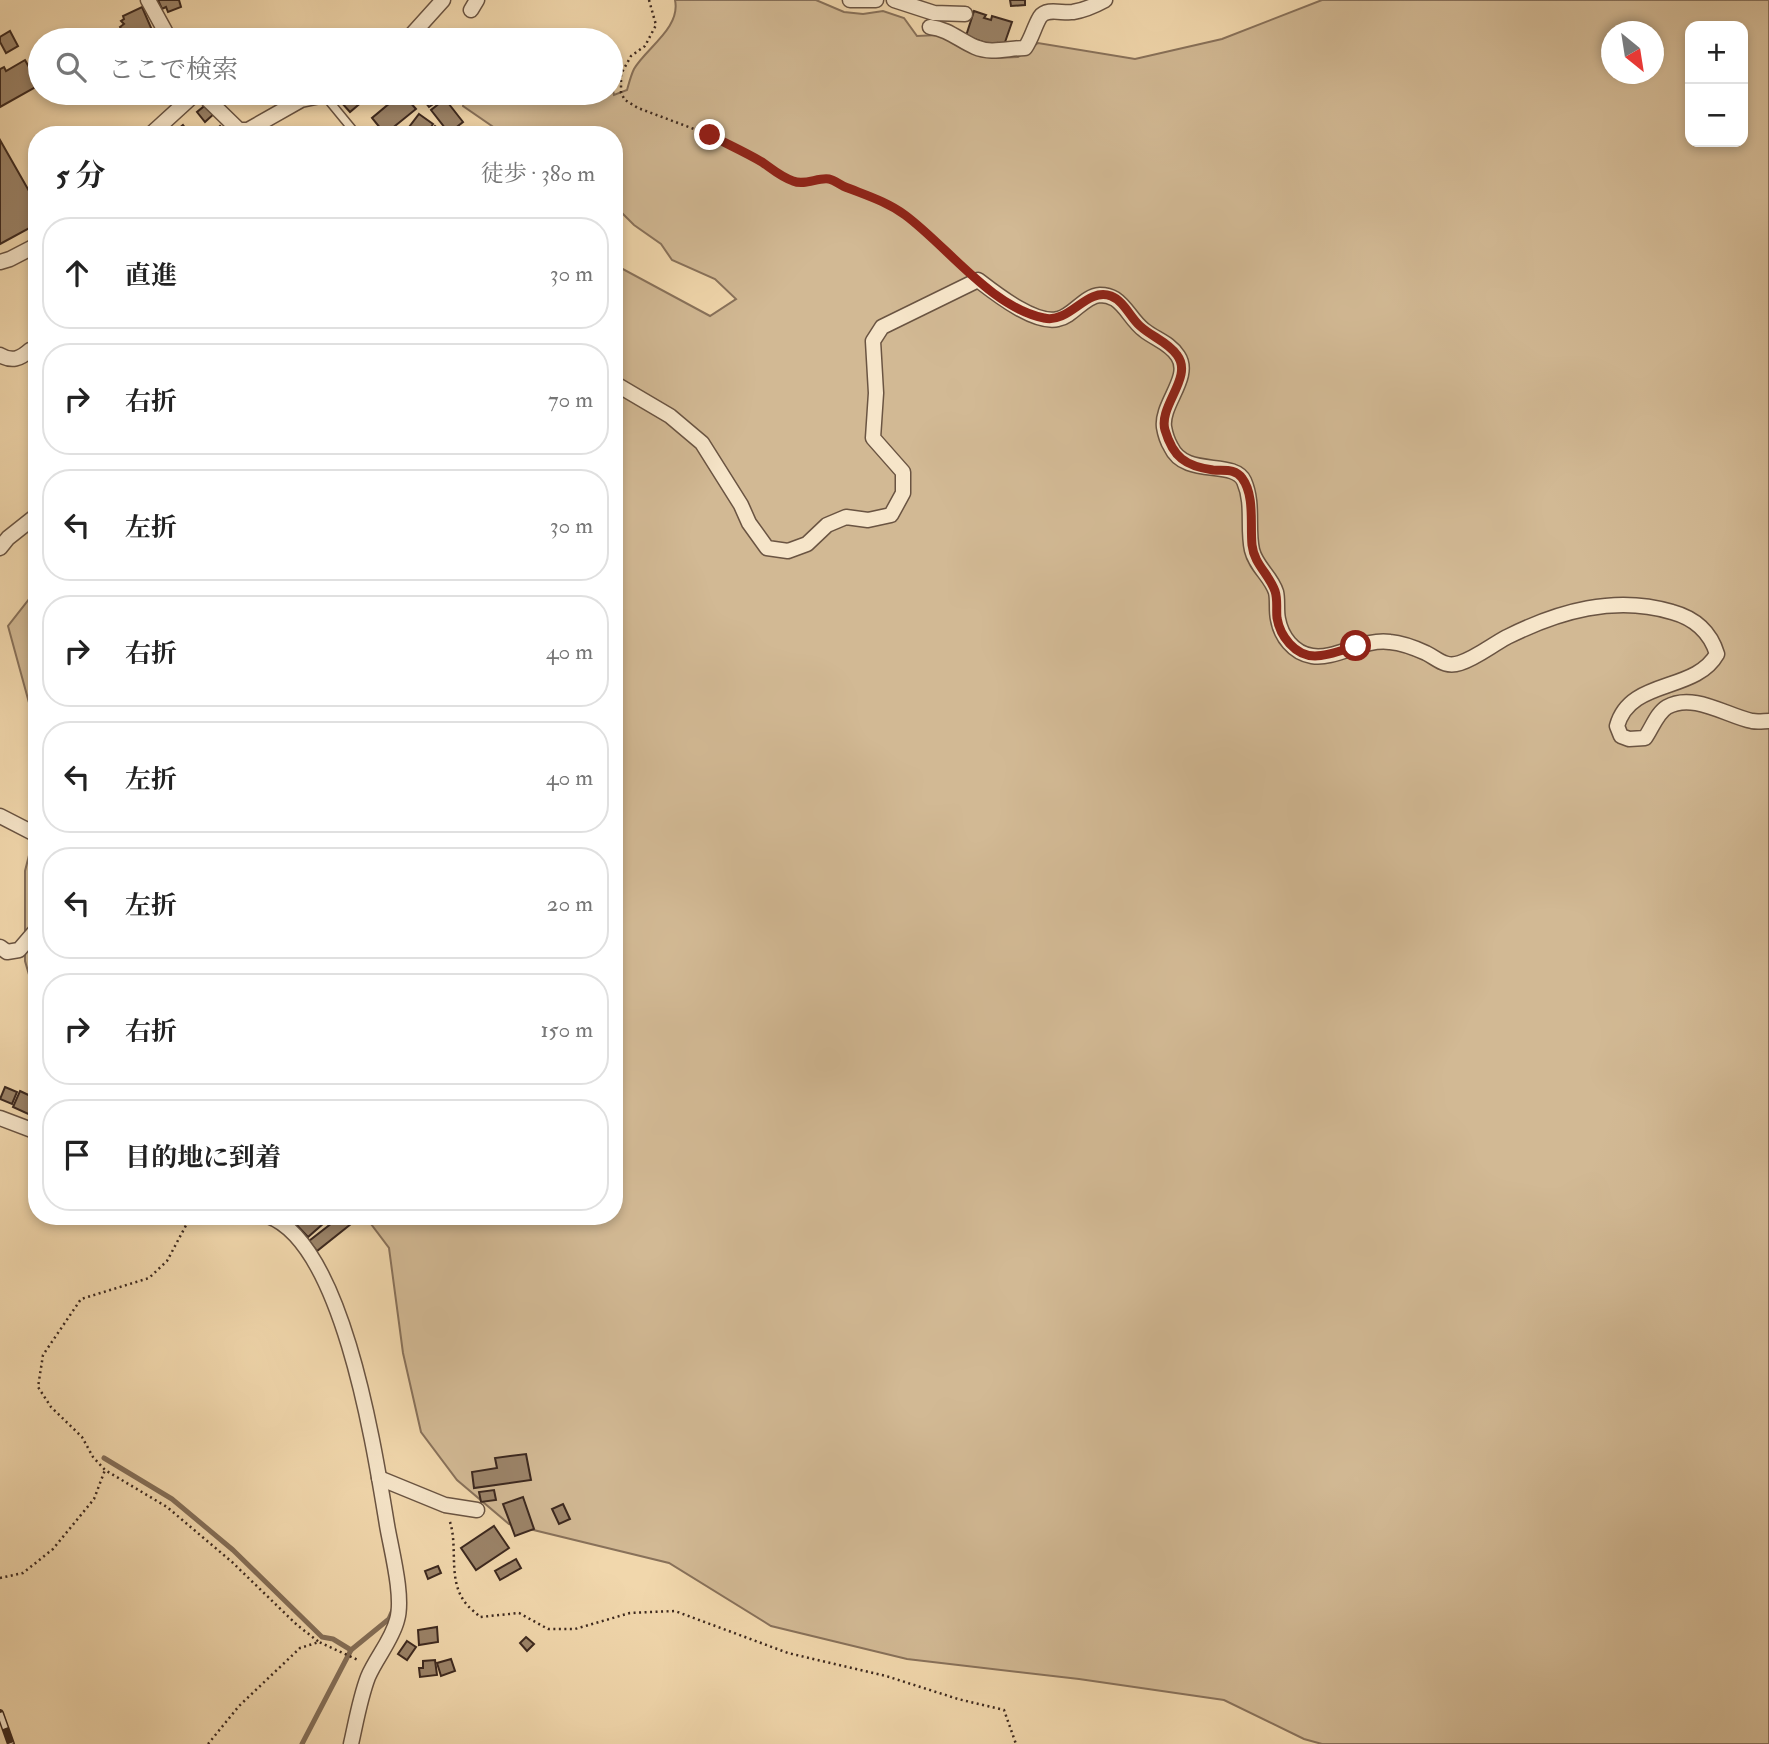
<!DOCTYPE html>
<html lang="ja">
<meta charset="utf-8">
<style>
:root{--surface:#fff;--page:#f6f6f6;--text:#222;--muted:#767676;--line:#e0e0e0}
body{margin:0;font-family:"IM FELL Double Pica","Noto Serif JP",serif;background:var(--page);color:var(--text)}
.controls{position:absolute;right:21px;top:21px;display:grid;overflow:hidden;border-radius:14px;box-shadow:0 4px 10px #0003}
.controls button{width:63px;height:63px;display:grid;place-items:center;padding:0;border:0;border-bottom:2px solid var(--line);background:var(--surface);color:var(--text);font:35px sans-serif}
.compass{position:absolute;left:1601px;top:21px;width:63px;height:63px;border-radius:50%;background:var(--surface);box-shadow:0 4px 10px #0003;rotate:150deg}
.stop{position:absolute;width:21px;height:21px;margin:-16px;border:5px solid #8f2418;border-radius:50%;background:#fff}
.stop.end{background:#8f2418;border-color:#fff;box-shadow:0 2px 7px #0008}
.list{margin:0;padding:0;list-style:none}
h2{display:flex;justify-content:space-between;align-items:center;height:91px;margin:0;padding:0 28px;font-size:30px}
h2 small{font-size:23px;font-weight:400;color:var(--muted)}
.list li{display:grid;grid-template-columns:46px 1fr auto;gap:21px;align-items:center;box-sizing:border-box;height:112px;margin:0 14px 14px;padding:0 14px;border:2px solid var(--line);border-radius:28px}
.list b{display:block;font-size:26px;white-space:nowrap}
.list em{font-size:23px;font-style:normal;color:var(--muted)}
.icon{flex:none;width:38px;height:38px;fill:none;stroke:currentColor;stroke-width:2;stroke-linecap:round;stroke-linejoin:round}
.map{position:relative;flex:none;width:1769px;height:1744px;overflow:hidden}
.search{position:absolute;background:var(--surface);box-shadow:0 4px 10px #0003;left:28px;top:28px;width:595px;height:77px;display:flex;align-items:center;gap:18px;box-sizing:border-box;padding:0 24px;border-radius:38px;color:var(--muted);font-size:26px}
.panel{position:absolute;background:var(--surface);box-shadow:0 4px 10px #0003;left:28px;top:126px;width:595px;height:1099px;border-radius:28px}
.map>svg:first-child{display:block}
.green{fill:#d2b994;stroke:#88715a;stroke-width:2;fill-rule:evenodd}
.lines{fill:none;stroke-linecap:round;stroke-linejoin:round}
.stream{stroke:#846e57;stroke-width:5}
.building{fill:#9b8368;stroke:#3d291f;stroke-width:2}
.lane-casing{stroke:#6a5442;stroke-width:10}
.street-casing{stroke:#6a5442;stroke-width:17}
.path{stroke:#3d291f;stroke-width:2.5;stroke-dasharray:2 3.5;stroke-linecap:butt}
.lane{stroke:#f6e5c9;stroke-width:7}
.street{stroke:#f6e5c9;stroke-width:14}
.rail-casing{stroke:#3d291f;stroke-width:8}
.rail{stroke:#f6e5c9;stroke-width:5;stroke-dasharray:16;stroke-linecap:butt}
.route{stroke:#8f2418;stroke-width:9}
</style>
<div class="map">
<svg width="1769" height="1744" viewBox="0 0 1769 1744">
<rect width="100%" height="100%" fill="#f1d7ac"/>
<filter id="stains"><feTurbulence type="fractalNoise" baseFrequency=".00286" numOctaves="4"/><feColorMatrix values="0 0 0 0 .2 0 0 0 0 .09 0 0 0 0 .02 0 0 0 .5 -.17"/></filter>
<radialGradient id="worn" r=".72"><stop offset=".6" stop-color="#630" stop-opacity="0"/><stop offset="1" stop-color="#630" stop-opacity=".3"/></radialGradient>
<g class="green">
<path d="M675,0H816L844,12L863,14L883,11L904,18L917,36L938,35L970,51L994,58L1018,57L1038,43L1135,59L1222,39L1322,0H1769V1744H1322L1304,1739L1224,1700L1079,1679L907,1659L771,1626L669,1563L509,1524L457,1480L421,1432L403,1353L389,1248L365,1216H614V268H621L710,316L736,299L715,279L672,260L661,244L634,225L614,205V135H505L463,106L465,93H611V82L614,95L627,90C629,83 631,75 634,69C646,48 681,28 675,0ZM1690,26H1743V142H1690ZM1612,32H1654V74H1612Z"/>
<path d="M37,589V732L8,626Z"/>
<path d="M37,824V1002L25,961V871Z"/>
</g>
<g class="lines">
<g class="stream">
<path d="M252,1216L268,1222"/>
<path d="M104,1458L172,1499L233,1550L322,1637L333,1639L351,1650"/>
<path d="M302,1744L351,1650L389,1619L393,1610"/>
</g>
</g>
<g class="building">
<path d="M158,0H179L181,7L168,12L166,7L162,9Z"/>
<path d="M1010,0H1025V5L1011,6Z"/>
<path d="M142,7L152,30L134,40H128L120,27L124,24L121,21L124,19L123,16Z"/>
<path d="M974,11L986,15L984,18L991,20L992,16L1012,22L1004,45L998,43L997,47L966,36Z"/>
<path d="M10,31L18,46L6,53L0,42V37Z"/>
<path d="M25,60L39,85L0,107V69L4,67L6,71Z"/>
<path d="M351,93H359L364,100L350,112L340,101Z"/>
<path d="M402,93L416,109L385,134L372,118Z"/>
<path d="M418,93H438L442,98L429,107Z"/>
<path d="M445,93H459L462,96L453,103Z"/>
<path d="M445,99L463,122L449,133L431,110Z"/>
<path d="M208,103L216,112L205,122L197,112Z"/>
<path d="M419,114L433,124L426,135H411L406,131Z"/>
<path d="M183,125L191,135H171Z"/>
<path d="M220,126L228,135H211Z"/>
<path d="M435,126L447,135H429Z"/>
<path d="M0,140L37,205V224L0,244Z"/>
<path d="M5,1087L17,1092L12,1104L0,1099Z"/>
<path d="M20,1091L37,1099V1118L13,1107Z"/>
<path d="M294,1216H332L308,1237L291,1219Z"/>
<path d="M341,1216H361L317,1251L309,1241Z"/>
<path d="M526,1454L531,1480L474,1488L472,1472L497,1468L495,1458Z"/>
<path d="M494,1490L496,1500L481,1502L479,1492Z"/>
<path d="M523,1497L534,1529L515,1536L503,1504Z"/>
<path d="M563,1504L570,1519L559,1524L552,1509Z"/>
<path d="M494,1526L509,1548L476,1570L461,1548Z"/>
<path d="M516,1559L521,1568L500,1580L495,1571Z"/>
<path d="M438,1566L441,1573L428,1579L425,1571Z"/>
<path d="M437,1627L438,1642L419,1645L418,1630Z"/>
<path d="M526,1637L534,1644L527,1651L520,1643Z"/>
<path d="M407,1641L416,1647L407,1660L398,1654Z"/>
<path d="M451,1659L455,1671L441,1676L437,1663Z"/>
<path d="M435,1660L437,1675L420,1677L419,1668H423V1661Z"/>
</g>
<g class="lines">
<defs>
<path id="lane" d="M325,96L357,135"/>
<g id="street">
<path d="M148,0L170,40"/>
<path d="M850,0H876"/>
<path d="M894,0L934,13L965,14"/>
<path d="M471,10L477,0"/>
<path d="M930,27C948,29 959,40 975,47C991,54 1008,48 1025,48C1032,38 1034,27 1040,17C1047,7 1063,14 1073,12C1085,10 1094,6 1105,0"/>
<path d="M407,40L443,0"/>
<path d="M201,93L239,130H248L301,100L335,93"/>
<path d="M150,135L196,93"/>
<path d="M0,262L10,259L37,245"/>
<path d="M0,355C12,362 20,359 30,350"/>
<path d="M614,383L670,416L702,443L741,505L749,523L767,548L788,551L807,544L827,525L846,517L868,520L891,515L903,493V472L873,438L876,393L873,341L882,327L978,280C995,293 1035,325 1058,319C1073,316 1084,296 1100,295C1105,295 1110,296 1115,299C1127,307 1132,321 1144,330C1155,339 1170,343 1178,356C1192,377 1161,404 1164,427C1165,433 1168,442 1171,447C1185,478 1234,459 1244,481C1254,504 1247,528 1252,550C1256,567 1271,576 1276,592C1278,600 1276,610 1278,619C1281,636 1293,653 1312,656C1336,660 1363,638 1390,642C1402,643 1415,648 1426,653C1438,659 1445,668 1460,663C1476,658 1492,645 1507,637C1559,611 1615,595 1672,612C1694,618 1710,631 1717,654C1695,693 1630,678 1617,726L1621,736L1629,739L1645,738C1652,728 1657,713 1667,707C1693,692 1727,716 1752,721C1758,722 1764,721 1769,721"/>
<path d="M0,548L8,538L37,515"/>
<path d="M0,816L37,835"/>
<path d="M0,947L7,952L19,950L37,929"/>
<path d="M0,1118L37,1132"/>
<path d="M268,1216C344,1244 375,1453 387,1525C391,1549 404,1597 397,1620C392,1640 376,1658 368,1677C360,1698 356,1722 351,1744"/>
<path d="M379,1478L445,1505L477,1510"/>
</g>
</defs>
<use href="#lane" class="lane-casing"/>
<use href="#street" class="street-casing"/>
<g class="path">
<path d="M649,0L656,25L645,46L631,56L621,74V93L625,100L638,108L710,135L797,183L828,178L886,203L940,243L965,269"/>
<path d="M191,1216L167,1261L149,1278L81,1299L43,1355L38,1387L51,1407L82,1437L93,1457L105,1470L167,1507L232,1562L297,1625L319,1642"/>
<path d="M450,1522C458,1547 448,1578 464,1601C468,1607 475,1612 480,1617L519,1613L548,1629H575L630,1613L675,1611L788,1653L886,1676L958,1699L1004,1710L1016,1744"/>
<path d="M0,1578L23,1573L53,1549L94,1499L105,1470"/>
<path d="M208,1744L239,1706L300,1648L319,1642L358,1660"/>
</g>
<use href="#lane" class="lane"/>
<use href="#street" class="street"/>
<defs>
<path id="rail" d="M0,1713L11,1744"/>
</defs>
<use href="#rail" class="rail-casing"/>
<use href="#rail" class="rail"/>
</g>
<g class="lines">
<path class="route" d="M710,135C727,144 745,152 762,162C772,169 781,177 793,181C805,186 818,177 829,179C834,180 839,184 843,186C865,195 886,201 905,215C947,246 992,308 1044,318C1070,324 1086,287 1111,296C1124,301 1130,317 1140,326C1152,337 1168,342 1177,355C1194,377 1158,406 1165,430C1173,457 1185,466 1213,470C1224,471 1235,468 1242,478C1255,495 1250,525 1252,545C1254,564 1269,574 1275,591C1278,600 1276,609 1277,618C1280,636 1295,656 1315,656C1328,656 1343,650 1356,646"/>
</g>
<rect width="100%" height="100%" filter="url(#stains)"/>
<rect width="100%" height="100%" fill="url(#worn)"/>
</svg>
<div class="controls">
<button>+</button>
<button>−</button>
</div>
<svg class="compass" viewBox="-18 -18 36 36"><path d="M0-13l5 13h-10z" fill="#e53935"/><path d="M0 13l5-13h-10z" fill="#767676"/></svg>
<div class="stop" style="left:1356px;top:646px"></div>
<div class="stop end" style="left:710px;top:135px"></div>
<div class="search"><svg class="icon" aria-label="search" viewBox="0 0 24 24"><circle cx="10" cy="10" r="6"/><path d="M15 15l6 6"/></svg>ここで検索</div>
<section class="panel">
<h2>5 分<small>徒歩 · 380 m</small></h2>
<ul class="list">
<li><svg class="icon" aria-label="ahead" viewBox="0 0 24 24"><path d="M12 20V5M6 11l6-6 6 6"/></svg><div><b>直進</b></div><em>30 m</em></li>
<li><svg class="icon" aria-label="right" viewBox="0 0 24 24"><path d="M7 20v-9h11M14 6l5 5-5 5"/></svg><div><b>右折</b></div><em>70 m</em></li>
<li><svg class="icon" aria-label="left" viewBox="0 0 24 24"><path d="M17 20v-9H6M10 6l-5 5 5 5"/></svg><div><b>左折</b></div><em>30 m</em></li>
<li><svg class="icon" aria-label="right" viewBox="0 0 24 24"><path d="M7 20v-9h11M14 6l5 5-5 5"/></svg><div><b>右折</b></div><em>40 m</em></li>
<li><svg class="icon" aria-label="left" viewBox="0 0 24 24"><path d="M17 20v-9H6M10 6l-5 5 5 5"/></svg><div><b>左折</b></div><em>40 m</em></li>
<li><svg class="icon" aria-label="left" viewBox="0 0 24 24"><path d="M17 20v-9H6M10 6l-5 5 5 5"/></svg><div><b>左折</b></div><em>20 m</em></li>
<li><svg class="icon" aria-label="right" viewBox="0 0 24 24"><path d="M7 20v-9h11M14 6l5 5-5 5"/></svg><div><b>右折</b></div><em>150 m</em></li>
<li><svg class="icon" aria-label="arrive" viewBox="0 0 24 24"><path d="M6 21V4h12l-3 4 3 4H6"/></svg><div><b>目的地に到着</b></div></li>
</ul>
</section>
</div>
